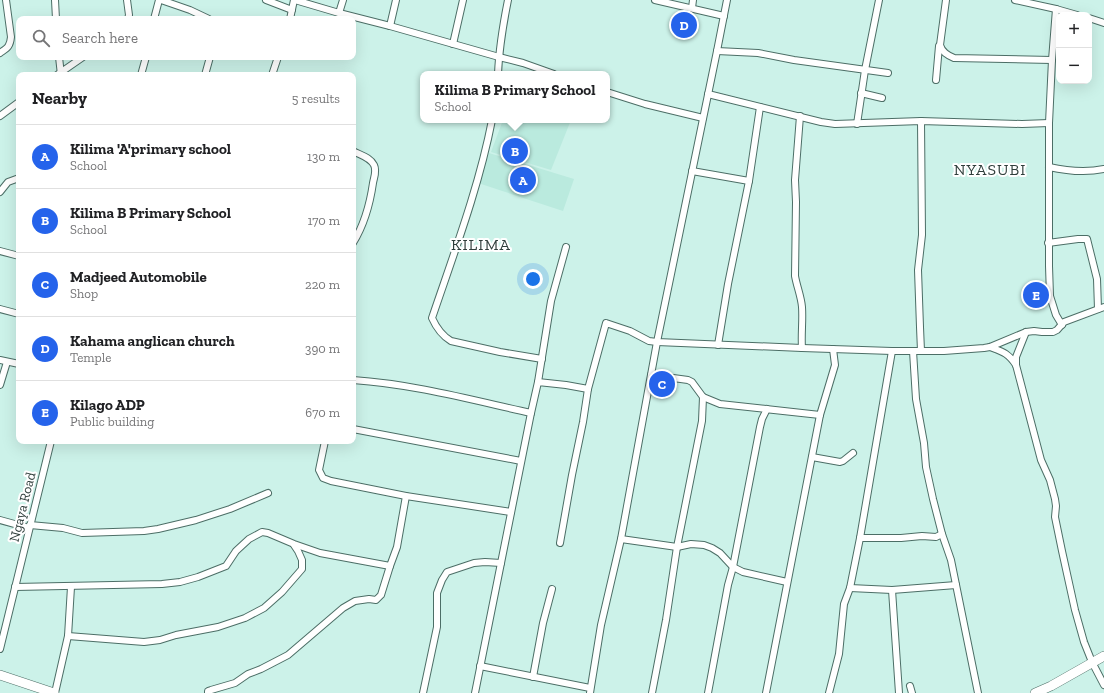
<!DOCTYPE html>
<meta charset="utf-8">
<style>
:root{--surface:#fff;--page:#f2f2f2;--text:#202124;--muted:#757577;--line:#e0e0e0;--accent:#2563eb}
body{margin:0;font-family:"Zilla Slab",serif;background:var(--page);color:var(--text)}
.controls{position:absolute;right:12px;top:12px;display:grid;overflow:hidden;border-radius:8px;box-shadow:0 4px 16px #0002}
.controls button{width:36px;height:36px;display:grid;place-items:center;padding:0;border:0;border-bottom:1px solid var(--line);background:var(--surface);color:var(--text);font:20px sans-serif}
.you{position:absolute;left:533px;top:279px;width:14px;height:14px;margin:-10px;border:3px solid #fff;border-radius:50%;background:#1a73e8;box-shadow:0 0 0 6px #1a73e833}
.badge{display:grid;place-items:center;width:26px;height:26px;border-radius:50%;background:var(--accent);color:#fff;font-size:13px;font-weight:700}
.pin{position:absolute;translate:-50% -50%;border:2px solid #fff;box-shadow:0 1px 4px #0006}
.popup{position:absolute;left:420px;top:71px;width:190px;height:52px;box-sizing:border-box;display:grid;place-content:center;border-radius:8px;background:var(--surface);filter:drop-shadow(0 1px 3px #0005);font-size:13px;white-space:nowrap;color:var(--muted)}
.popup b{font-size:15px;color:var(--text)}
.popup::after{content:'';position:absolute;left:50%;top:100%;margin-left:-8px;border:8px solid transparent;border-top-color:var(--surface)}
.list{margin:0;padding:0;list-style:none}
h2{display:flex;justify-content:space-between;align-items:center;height:52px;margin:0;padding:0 16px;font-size:17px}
h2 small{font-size:13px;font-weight:400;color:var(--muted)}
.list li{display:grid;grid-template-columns:26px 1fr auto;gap:12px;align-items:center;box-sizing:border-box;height:64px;padding:0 16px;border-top:1px solid var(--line)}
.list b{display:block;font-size:15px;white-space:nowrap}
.list p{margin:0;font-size:13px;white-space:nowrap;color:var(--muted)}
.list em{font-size:13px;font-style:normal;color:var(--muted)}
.icon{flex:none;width:22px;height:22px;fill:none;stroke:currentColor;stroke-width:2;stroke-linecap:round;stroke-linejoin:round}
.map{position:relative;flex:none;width:1104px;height:693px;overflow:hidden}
.search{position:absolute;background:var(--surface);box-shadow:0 4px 16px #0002;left:16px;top:16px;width:340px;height:44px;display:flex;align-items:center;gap:10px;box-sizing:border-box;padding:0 14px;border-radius:8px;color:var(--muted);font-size:15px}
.panel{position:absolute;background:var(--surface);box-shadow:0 4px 16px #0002;left:16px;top:72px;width:340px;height:372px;border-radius:8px}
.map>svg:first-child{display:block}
.built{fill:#baeade}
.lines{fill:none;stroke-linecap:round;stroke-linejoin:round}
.minor-casing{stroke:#4c6e66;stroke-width:8}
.highway-casing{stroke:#4c6e66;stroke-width:10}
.minor{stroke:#fff;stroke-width:6}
.highway{stroke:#fff;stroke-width:9}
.labels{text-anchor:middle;stroke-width:4;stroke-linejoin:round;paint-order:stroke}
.street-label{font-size:14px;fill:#2f3e3b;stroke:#fff}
.quarter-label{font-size:16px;letter-spacing:1px;fill:#2f3e3b;stroke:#fff}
</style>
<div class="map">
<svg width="1104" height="693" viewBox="0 0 1104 693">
<rect width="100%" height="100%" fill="#ccf2e9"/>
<g class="built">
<path d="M503,120H571L551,170L491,152Z"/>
<path d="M489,153L574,179L563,211L478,183Z"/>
</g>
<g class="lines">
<defs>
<g id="minor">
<path d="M55,0L56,19"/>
<path d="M127,0L129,15L128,19"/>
<path d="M161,0L190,10L209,19"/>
<path d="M266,0L292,10"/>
<path d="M295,0L339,13L390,26L499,57L523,63L554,74"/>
<path d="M655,0L724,16"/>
<path d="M946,0L940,45C942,52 947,55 954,58L1052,60"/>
<path d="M1015,0L1056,9L1077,15"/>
<path d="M692,8L693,0"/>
<path d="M1056,9L1052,60L1049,123V266L1050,296L1056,315L1062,325"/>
<path d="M339,13L343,0"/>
<path d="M1089,18L1104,23"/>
<path d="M154,19L159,0"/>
<path d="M290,19L294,0"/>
<path d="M390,26L396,0"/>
<path d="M453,44L463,0"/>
<path d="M717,51L758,53L794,60L888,73"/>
<path d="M0,53C7,48 10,47 11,37L6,0"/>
<path d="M59,57L61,75"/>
<path d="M498,74C499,49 503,25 508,0"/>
<path d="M57,75L83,57"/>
<path d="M141,75L146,57"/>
<path d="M205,75L210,57"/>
<path d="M272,75L278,57"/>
<path d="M936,80L939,46"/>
<path d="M607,92L645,104L703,118"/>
<path d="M861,93L882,98"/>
<path d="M708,94L821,122L835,124L921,121L1022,124L1049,123"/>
<path d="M0,116L19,102"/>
<path d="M800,116L795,180L796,202L795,276C797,287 801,296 802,307C803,321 801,334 802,348"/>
<path d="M492,120C479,187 454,253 432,318C436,327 441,335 451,341L500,352L542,359"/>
<path d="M921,121L922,235L918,270L920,327L921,351"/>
<path d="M857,124L865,70L879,0"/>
<path d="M353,151C360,155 370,157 374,165C377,171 374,177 373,183C370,204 364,225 353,243"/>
<path d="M1049,167C1067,171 1085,173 1104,169"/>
<path d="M692,171L749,181"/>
<path d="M0,192L8,182L19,178"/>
<path d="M1048,243L1078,239H1087L1097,279L1098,309"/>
<path d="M0,251L19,256"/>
<path d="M0,309L19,314"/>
<path d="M718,345L728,284L749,181L760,107"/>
<path d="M990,347C1003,352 1008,353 1016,365L1041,460L1050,480L1055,499L1056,506L1055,517L1062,551L1075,610L1084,642L1092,662L1104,685"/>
<path d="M913,351L916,399L924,443L926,467L933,499L942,534L951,560L978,693"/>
<path d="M0,360L19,364"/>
<path d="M1016,365V357L1026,332"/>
<path d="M651,375L688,380L692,382L703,397L720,404L820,415"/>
<path d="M353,380C413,384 472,400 531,413L538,382L566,385L588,389L606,323L630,331L649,341L657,342L802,348L892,351H944L984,348L990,347L1026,332L1034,331L1042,332H1053L1057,330L1064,322L1104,307"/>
<path d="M538,382L551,301L566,247"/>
<path d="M0,385L7,362"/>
<path d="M353,429L521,461"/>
<path d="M325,441L319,470L323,478L331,481L406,496L511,512"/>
<path d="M812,457L840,462L843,461L853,453"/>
<path d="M0,520L29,528"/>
<path d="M30,525L63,528L82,533L144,531L158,529L196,520L230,509L268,493"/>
<path d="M860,538H901L922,536L936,537L942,534"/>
<path d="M621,539L677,547L691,544L704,545L712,548L720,553L733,567L743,572L787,582"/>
<path d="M560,543L572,475L583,422L588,389"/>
<path d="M15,587L162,584L180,582L198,577L226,566L236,551L249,539L262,532L268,533L294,544L320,553L390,566"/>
<path d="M850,588L892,590L956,585"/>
<path d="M892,590L899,693"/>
<path d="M68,636L144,642L160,640L176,635L218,627L245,618L264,608L282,592L302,569V560L298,551L294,545"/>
<path d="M0,649L51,441"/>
<path d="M480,666L590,688"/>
<path d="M533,677L543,623L552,589"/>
<path d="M910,686L912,693"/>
<path d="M55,693L68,636L71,587"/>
<path d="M208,693V691L211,690L235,683L248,674L261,669L288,655L343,608L355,601L369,599L376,600L381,595L390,566L397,547L406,496"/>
<path d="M423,693L437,627V593L442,580L447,572L474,563L485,562L501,563"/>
<path d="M475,693L531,413"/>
<path d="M590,693L601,625L621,539L657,342L717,51L727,0"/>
<path d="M652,693L666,620L677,547L702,421L703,397"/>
<path d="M708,693L728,585L733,567L760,427L762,419L767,409"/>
<path d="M766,693L820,415L835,365L833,349"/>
<path d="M829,693L839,654L844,604L850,588L860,538L892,351"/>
</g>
<g id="highway">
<path d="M0,675L54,693"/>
<path d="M1035,693L1051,686L1104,656"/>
</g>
</defs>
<use href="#minor" class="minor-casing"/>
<use href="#highway" class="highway-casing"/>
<use href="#minor" class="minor"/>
<use href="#highway" class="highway"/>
</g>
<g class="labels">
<g class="street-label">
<text transform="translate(22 507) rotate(-76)" y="5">Ngaya Road</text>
</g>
<g class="quarter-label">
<text x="990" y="175">NYASUBI</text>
<text x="481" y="250">KILIMA</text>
</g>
</g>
</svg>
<div class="controls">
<button>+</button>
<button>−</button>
</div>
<div class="you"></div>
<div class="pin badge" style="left:523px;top:180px">A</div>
<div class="pin badge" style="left:515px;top:151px">B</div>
<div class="popup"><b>Kilima B Primary School</b>School</div>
<div class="pin badge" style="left:662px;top:384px">C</div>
<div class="pin badge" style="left:684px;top:25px">D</div>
<div class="pin badge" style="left:1036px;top:295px">E</div>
<div class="search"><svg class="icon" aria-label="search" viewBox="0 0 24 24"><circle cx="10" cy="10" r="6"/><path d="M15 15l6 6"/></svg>Search here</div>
<section class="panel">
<h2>Nearby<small>5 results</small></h2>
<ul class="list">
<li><span class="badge">A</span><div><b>Kilima 'A'primary school</b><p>School</p></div><em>130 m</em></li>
<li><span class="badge">B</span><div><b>Kilima B Primary School</b><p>School</p></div><em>170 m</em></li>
<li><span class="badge">C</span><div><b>Madjeed Automobile</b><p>Shop</p></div><em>220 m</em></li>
<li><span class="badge">D</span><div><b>Kahama anglican church</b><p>Temple</p></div><em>390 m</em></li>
<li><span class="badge">E</span><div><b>Kilago ADP</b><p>Public building</p></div><em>670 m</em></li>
</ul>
</section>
</div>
